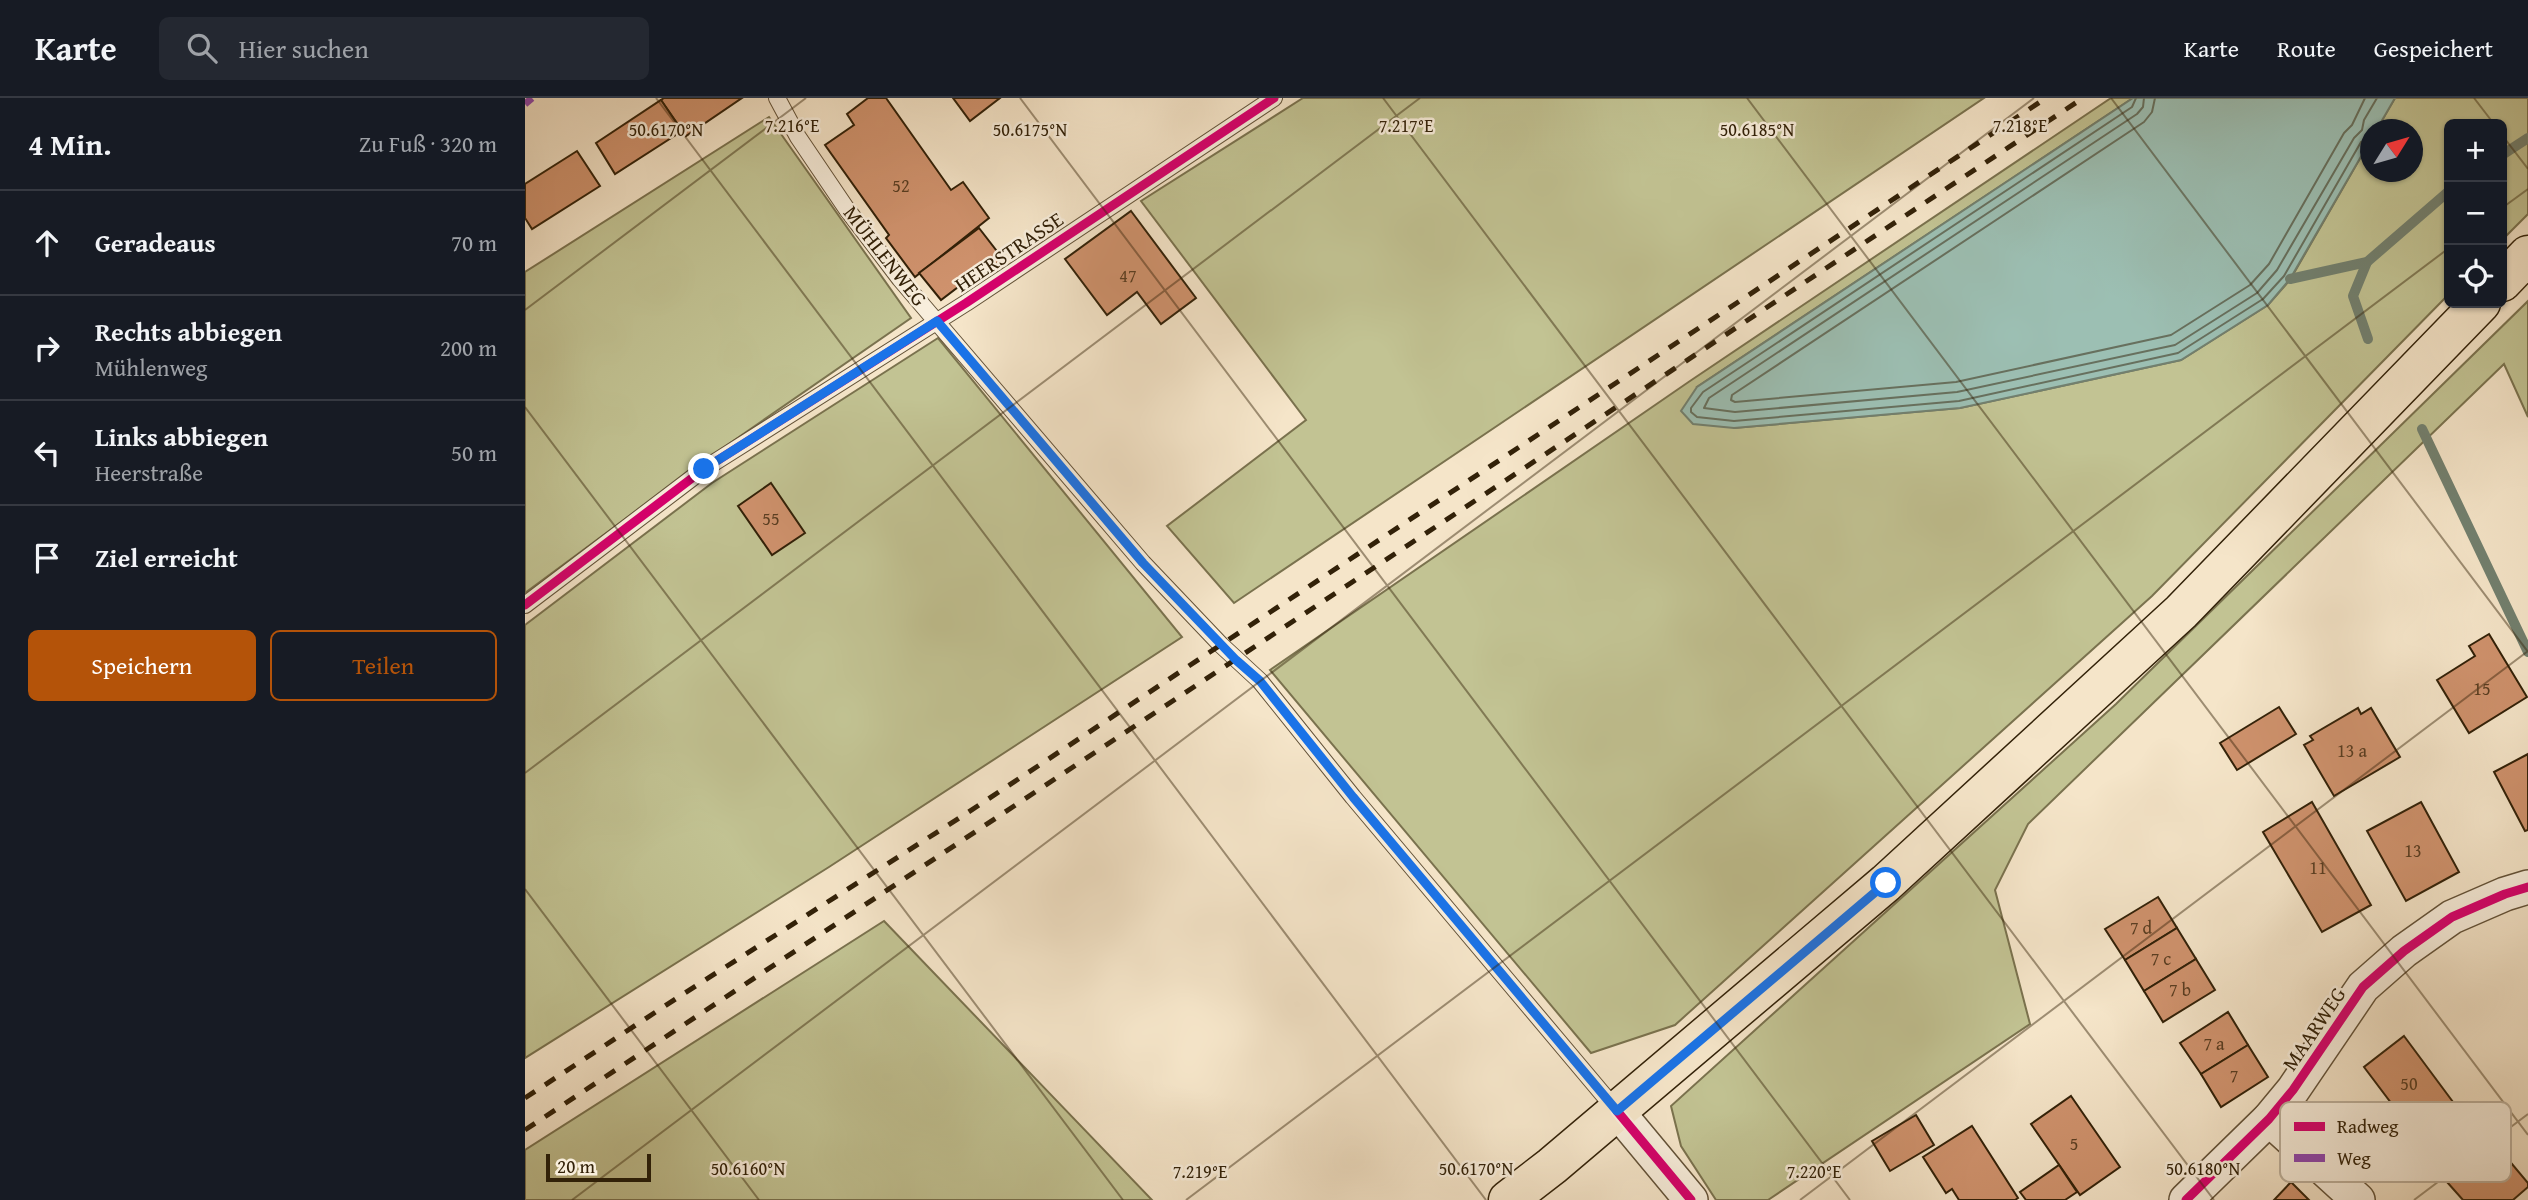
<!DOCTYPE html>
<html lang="de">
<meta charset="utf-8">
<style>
:root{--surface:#171b24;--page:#242831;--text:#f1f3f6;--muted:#9ea1a6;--line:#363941;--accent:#b45309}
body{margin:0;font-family:"Gentium Book Plus",serif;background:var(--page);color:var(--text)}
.controls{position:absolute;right:21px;top:21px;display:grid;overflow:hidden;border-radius:10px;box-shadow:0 2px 5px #0004}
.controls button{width:63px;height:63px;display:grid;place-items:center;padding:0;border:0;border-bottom:2px solid var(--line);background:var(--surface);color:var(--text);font:35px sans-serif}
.compass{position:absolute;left:1835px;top:21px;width:63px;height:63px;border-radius:50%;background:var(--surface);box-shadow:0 2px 5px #0004;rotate:53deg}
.scale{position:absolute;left:21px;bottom:18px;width:105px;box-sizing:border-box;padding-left:7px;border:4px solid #322108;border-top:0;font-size:19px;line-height:24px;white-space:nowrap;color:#322108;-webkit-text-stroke:5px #f8eedc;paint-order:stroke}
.stop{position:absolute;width:21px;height:21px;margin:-16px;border:5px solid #1a73e8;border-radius:50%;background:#fff}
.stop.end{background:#1a73e8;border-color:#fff;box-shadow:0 2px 7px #0008}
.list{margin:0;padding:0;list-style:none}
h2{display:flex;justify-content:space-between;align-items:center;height:91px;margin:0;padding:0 28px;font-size:30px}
h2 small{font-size:23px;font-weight:400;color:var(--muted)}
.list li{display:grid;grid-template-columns:46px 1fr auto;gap:21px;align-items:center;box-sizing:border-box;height:105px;padding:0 28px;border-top:2px solid var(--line)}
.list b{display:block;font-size:26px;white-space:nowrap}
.list p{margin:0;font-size:23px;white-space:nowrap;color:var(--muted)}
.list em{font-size:23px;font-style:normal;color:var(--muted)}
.actions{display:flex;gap:14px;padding:21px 28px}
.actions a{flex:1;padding:16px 0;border:2px solid var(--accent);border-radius:10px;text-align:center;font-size:24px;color:var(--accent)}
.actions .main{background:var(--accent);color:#fff}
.icon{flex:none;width:38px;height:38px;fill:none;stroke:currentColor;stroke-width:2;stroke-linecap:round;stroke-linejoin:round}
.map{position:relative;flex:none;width:2003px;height:1102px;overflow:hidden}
header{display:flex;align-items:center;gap:42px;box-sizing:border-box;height:98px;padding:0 35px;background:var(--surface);border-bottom:2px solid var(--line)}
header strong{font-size:33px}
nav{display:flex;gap:38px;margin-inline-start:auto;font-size:24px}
.search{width:490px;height:63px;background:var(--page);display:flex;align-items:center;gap:18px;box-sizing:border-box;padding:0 24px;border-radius:10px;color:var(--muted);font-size:26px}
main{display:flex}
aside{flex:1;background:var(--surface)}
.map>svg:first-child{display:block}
.green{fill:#c2c393;stroke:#7a724e;stroke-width:2}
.water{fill:#9cbfb3;stroke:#72806f;stroke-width:2}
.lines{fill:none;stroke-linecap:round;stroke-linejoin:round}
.shore{stroke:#67705e;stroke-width:2}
.stream{stroke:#72806f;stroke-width:10}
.building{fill:#cf926d;stroke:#322108;stroke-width:2}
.lane-casing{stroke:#635238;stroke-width:18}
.street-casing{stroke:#635238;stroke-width:36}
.primary-casing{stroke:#322108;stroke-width:41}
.lane{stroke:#f8eedc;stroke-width:16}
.street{stroke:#f8eedc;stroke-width:33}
.primary{stroke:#f5e5c9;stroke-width:38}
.rail{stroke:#322108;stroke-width:5;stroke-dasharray:12 12;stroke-linecap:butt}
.quiet{stroke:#8e44ad;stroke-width:7;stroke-dasharray:14 7;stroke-linecap:butt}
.cycleway-casing{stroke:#f8eedc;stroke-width:13}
.cycleway{stroke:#d6006c;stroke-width:9}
.route{stroke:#1a73e8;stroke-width:9}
.ticks{fill:none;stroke:#322108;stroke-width:2;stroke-opacity:0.45}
.labels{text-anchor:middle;stroke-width:5;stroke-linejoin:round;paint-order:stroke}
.number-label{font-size:18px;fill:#593d21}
.street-label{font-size:21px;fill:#322108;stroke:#f8eedc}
.key{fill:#f8eedc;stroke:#bdb09c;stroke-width:2}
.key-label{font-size:19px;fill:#322108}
.ticks-label{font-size:18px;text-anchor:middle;fill:#322108;stroke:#f8eedc;stroke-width:5;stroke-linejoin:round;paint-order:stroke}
</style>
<header>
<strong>Karte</strong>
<div class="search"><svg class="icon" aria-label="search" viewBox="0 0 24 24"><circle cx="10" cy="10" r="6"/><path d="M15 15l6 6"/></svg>Hier suchen</div>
<nav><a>Karte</a><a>Route</a><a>Gespeichert</a></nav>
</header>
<main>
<aside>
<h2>4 Min.<small>Zu Fuß · 320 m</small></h2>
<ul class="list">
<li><svg class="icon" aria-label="ahead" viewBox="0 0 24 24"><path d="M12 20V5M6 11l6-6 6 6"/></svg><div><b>Geradeaus</b></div><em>70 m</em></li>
<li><svg class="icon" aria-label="right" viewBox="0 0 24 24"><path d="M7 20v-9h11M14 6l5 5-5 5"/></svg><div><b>Rechts abbiegen</b><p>Mühlenweg</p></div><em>200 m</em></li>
<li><svg class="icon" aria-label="left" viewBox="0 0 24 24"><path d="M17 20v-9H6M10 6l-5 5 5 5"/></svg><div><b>Links abbiegen</b><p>Heerstraße</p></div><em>50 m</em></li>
<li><svg class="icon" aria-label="arrive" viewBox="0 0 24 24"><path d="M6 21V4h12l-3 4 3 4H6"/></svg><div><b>Ziel erreicht</b></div></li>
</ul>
<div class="actions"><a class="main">Speichern</a><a>Teilen</a></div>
</aside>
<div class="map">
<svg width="2003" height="1102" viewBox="0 0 2003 1102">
<rect width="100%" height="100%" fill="#f5e5c9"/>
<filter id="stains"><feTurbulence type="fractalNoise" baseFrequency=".00286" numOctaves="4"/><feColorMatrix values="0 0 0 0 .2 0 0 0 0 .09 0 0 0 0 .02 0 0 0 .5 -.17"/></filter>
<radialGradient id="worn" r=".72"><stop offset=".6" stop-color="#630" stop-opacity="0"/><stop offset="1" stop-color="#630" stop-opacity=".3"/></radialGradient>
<g class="green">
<path d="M778,0H1459L709,505L642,428L781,322L616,103Z"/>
<path d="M1586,0H1608L1172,289L1209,330L1435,310L1656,262L1743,207L1765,182L1845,43L1846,74H1888V32L1852,31L1870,0H2003V116L1977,142V26H1924V196L1627,498L1150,927L1066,955L745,572L1165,283Z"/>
<path d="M244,19L386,220L172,368L0,495V174Z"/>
<path d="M2003,203V319L1979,266L1503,726L1470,792L1505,926L1243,1102H1191L1156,1048L1146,1008L1591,606Z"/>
<path d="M413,240L657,539L304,769L0,960V527L187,385Z"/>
<path d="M359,823L627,1102H0V1052Z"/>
</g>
<path class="water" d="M1608,0H1870L1852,31L1846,32L1845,43L1765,181L1743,207L1656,262L1435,310L1209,330L1168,326L1156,313L1172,289Z"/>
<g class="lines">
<g class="shore">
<path d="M1611,0L1607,9L1178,294L1166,310V314L1172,319L1209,323L1434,303L1653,255L1738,201L1759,178L1836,44L1846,41"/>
<path d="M1619,0L1618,9L1612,16L1184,300L1179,310L1210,314L1432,294L1650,247L1732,195L1752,172L1829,40L1837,32L1839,22L1852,0"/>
<path d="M1630,0L1627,14L1619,24L1207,297L1206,302L1210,304L1431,284L1646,237L1725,187L1744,166L1819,35L1827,27L1840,0"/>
</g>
<g class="stream">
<path d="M1977,57L2003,40"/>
<path d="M1842,164L1828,198L1843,241"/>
<path d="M1765,181L1842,164L1924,93"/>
<path d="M1897,331L2003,554"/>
</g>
</g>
<g class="building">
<path d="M139,0H217L161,38L136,2Z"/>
<path d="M343,0H361L426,92L438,84L464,120L390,179L361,140L364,137L300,47L329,27L322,16Z"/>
<path d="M428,0H475L445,23Z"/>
<path d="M136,2L157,33L90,76L71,45Z"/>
<path d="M52,53L75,88L7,131L0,120V86Z"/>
<path d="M606,113L671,200L636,226L612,194L582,217L540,161Z"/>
<path d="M454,130L478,161L448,184L445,180L416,202L394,175Z"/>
<path d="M246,385L280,435L247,457L213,408Z"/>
<path d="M1964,536L2002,599L1944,635L1912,582L1950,558L1944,548Z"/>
<path d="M1754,609L1771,636L1712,672L1695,645Z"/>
<path d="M1833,610L1836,616L1846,610L1875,659L1809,698L1779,647L1788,642L1785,638Z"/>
<path d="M2003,656V732L2000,733L1969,674Z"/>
<path d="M1787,704L1846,807L1797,834L1738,734Z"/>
<path d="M1896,704L1934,774L1881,803L1842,733Z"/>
<path d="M1633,799L1652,830L1600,862L1580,831Z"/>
<path d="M1652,830L1671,861L1619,893L1600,862Z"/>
<path d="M1671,861L1690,892L1638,924L1619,893Z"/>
<path d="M1703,914L1723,947L1676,976L1655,945Z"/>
<path d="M1879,938L1928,1004L1888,1034L1839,969Z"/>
<path d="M1723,947L1743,979L1696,1009L1676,976Z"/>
<path d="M1546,998L1595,1069L1555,1097L1506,1026Z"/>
<path d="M1391,1017L1409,1047L1365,1073L1347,1043Z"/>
<path d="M1447,1028L1493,1100L1490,1102H1434L1427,1091L1421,1095L1398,1059Z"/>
<path d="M1961,1035L2003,1085V1089L1988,1102H1938L1914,1075Z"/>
<path d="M1534,1067L1552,1094L1540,1102H1501L1495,1094Z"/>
<path d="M1766,1084L1784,1102H1749Z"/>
</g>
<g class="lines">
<defs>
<g id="lane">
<path d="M252,0L273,39L321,110L375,181L618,465L696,547L735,583L828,699L1092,1013"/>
<path d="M0,507L179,371L441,205L749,0"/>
</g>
<g id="street">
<path d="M1092,1013L1166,1102"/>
<path d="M1744,1021L1833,1102"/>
<path d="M1661,1102L1744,1021L1768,992L1838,889L1879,853L1927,819L1980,796L2003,789"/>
</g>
<g id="primary">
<path d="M1977,184L2003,157"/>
<path d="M983,1102L1027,1068L1361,785L1656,514L1956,205"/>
</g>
</defs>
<use href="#lane" class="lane-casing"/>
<use href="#street" class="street-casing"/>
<use href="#primary" class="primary-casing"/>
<use href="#lane" class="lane"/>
<use href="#street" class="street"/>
<use href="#primary" class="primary"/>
<g class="rail">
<path d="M0,1000L155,898L439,717L1521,0"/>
<path d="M0,1032L1558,0"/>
</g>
<path class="quiet" d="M0,6L7,0"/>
<defs>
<g id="cycleway">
<path d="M0,507L179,371L441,205L749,0"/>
<path d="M1092,1013L1166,1102"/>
<path d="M1661,1102L1744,1021L1768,992L1838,889L1879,853L1927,819L1980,796L2003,789"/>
</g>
</defs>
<use href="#cycleway" class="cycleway-casing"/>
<use href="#cycleway" class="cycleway"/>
</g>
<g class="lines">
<path class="route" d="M179,371L412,223L618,465L711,562L735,583L828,699L1092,1013L1361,785"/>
</g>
<path class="ticks" d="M131,0L961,1102M495,0L1325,1102M858,0L1689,1102M1222,0L2003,1037M1586,0L2003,554M1949,0L1969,26M1977,37L2003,71M1977,110L2003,91M0,212L281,0M0,309L598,1102M0,675L895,0M0,791L234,1102M47,1102L1509,0M661,1102L1924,150M1275,1102L2003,553M1889,1102L2003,1016"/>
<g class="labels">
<g class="number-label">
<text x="376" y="94">52</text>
<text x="603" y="184">47</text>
<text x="246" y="427">55</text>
<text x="1957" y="597">15</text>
<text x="1827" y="659">13 a</text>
<text x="1888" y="759">13</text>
<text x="1793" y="776">11</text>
<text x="1616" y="836">7 d</text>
<text x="1636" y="867">7 c</text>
<text x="1655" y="898">7 b</text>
<text x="1689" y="952">7 a</text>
<text x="1709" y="984">7</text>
<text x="1884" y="992">50</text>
<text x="1549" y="1052">5</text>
</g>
<g class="street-label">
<text transform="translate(484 154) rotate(-34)" y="7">HEERSTRASSE</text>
<text transform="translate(360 158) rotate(52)" y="7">MÜHLENWEG</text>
<text transform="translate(1789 931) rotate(-56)" y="7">MAARWEG</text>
</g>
</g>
<rect x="1755" y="1004" width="231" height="80" rx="10" class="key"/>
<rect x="1769" y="1024" width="31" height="9" fill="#d6006c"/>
<rect x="1769" y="1056" width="31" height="8" fill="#8e44ad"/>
<g class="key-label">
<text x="1812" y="1035">Radweg</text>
<text x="1812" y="1067">Weg</text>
</g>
<g class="ticks-label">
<text x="267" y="34">7.216°E</text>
<text x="881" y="34">7.217°E</text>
<text x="1495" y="34">7.218°E</text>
<text x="141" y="38">50.6170°N</text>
<text x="505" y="38">50.6175°N</text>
<text x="1232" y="38">50.6185°N</text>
<text x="223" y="1077">50.6160°N</text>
<text x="951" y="1077">50.6170°N</text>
<text x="1678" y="1077">50.6180°N</text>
<text x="675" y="1080">7.219°E</text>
<text x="1289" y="1080">7.220°E</text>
</g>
<rect width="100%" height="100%" filter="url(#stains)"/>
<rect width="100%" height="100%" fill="url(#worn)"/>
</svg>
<div class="controls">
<button>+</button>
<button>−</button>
<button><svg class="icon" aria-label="locate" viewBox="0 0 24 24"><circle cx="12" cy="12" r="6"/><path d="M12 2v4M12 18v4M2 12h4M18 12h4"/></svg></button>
</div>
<svg class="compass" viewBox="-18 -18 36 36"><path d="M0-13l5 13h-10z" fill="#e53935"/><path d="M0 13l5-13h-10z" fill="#9ea1a6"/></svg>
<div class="scale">20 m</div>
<div class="stop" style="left:1361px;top:785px"></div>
<div class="stop end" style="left:179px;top:371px"></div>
</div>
</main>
